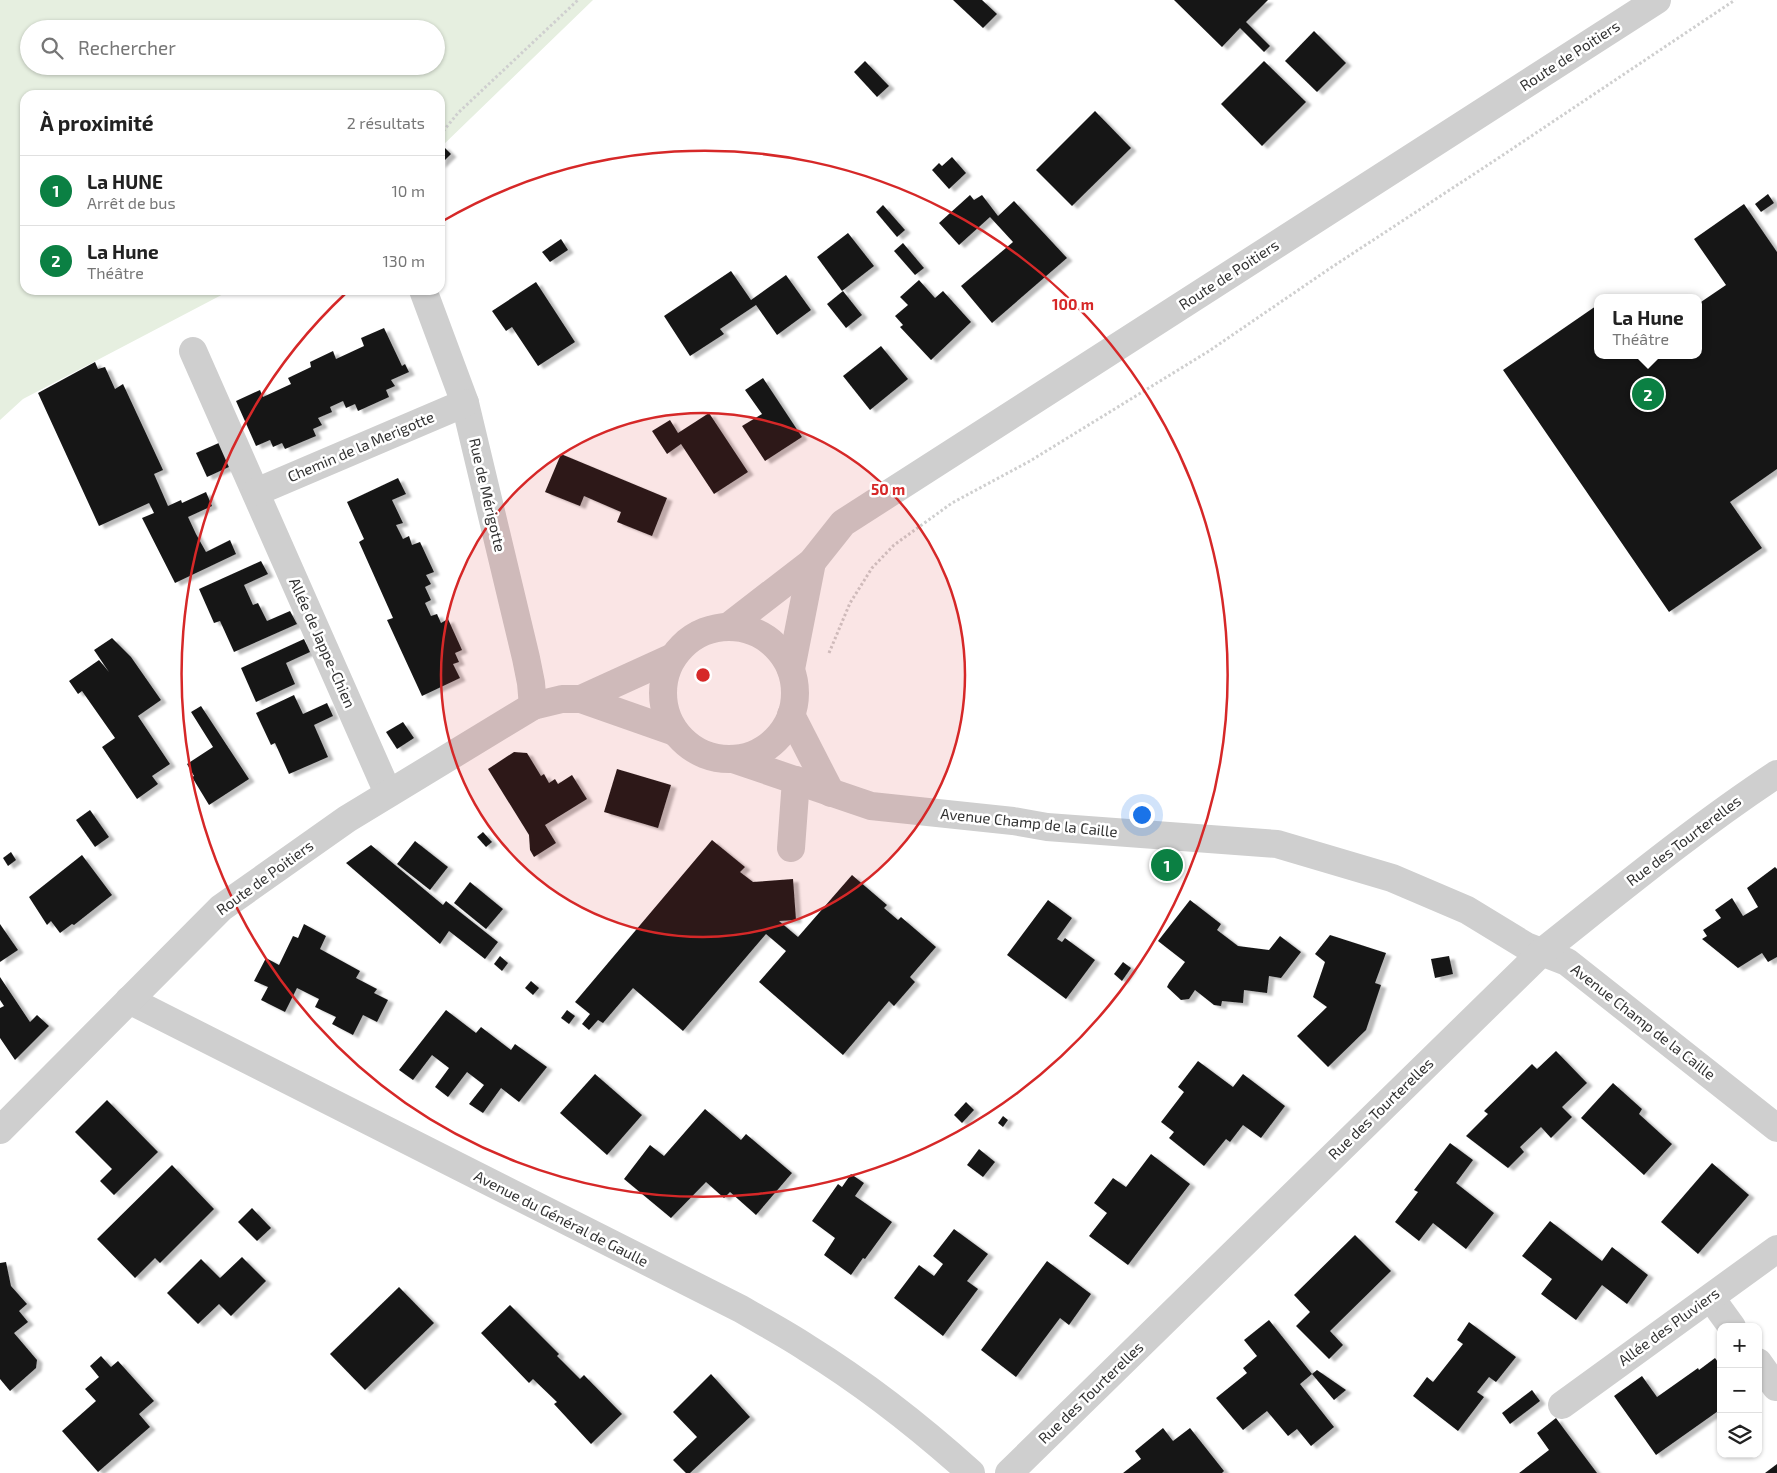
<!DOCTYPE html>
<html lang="fr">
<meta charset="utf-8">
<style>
:root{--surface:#fff;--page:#f6f6f6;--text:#222;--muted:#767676;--line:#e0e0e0;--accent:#0b8043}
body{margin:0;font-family:"Exo 2",sans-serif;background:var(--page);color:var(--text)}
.controls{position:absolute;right:15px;bottom:15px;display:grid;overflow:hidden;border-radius:10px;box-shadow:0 1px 4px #0004}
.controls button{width:45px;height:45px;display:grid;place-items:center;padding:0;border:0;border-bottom:1px solid var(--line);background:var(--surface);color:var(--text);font:25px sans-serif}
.you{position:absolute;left:1141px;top:814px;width:18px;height:18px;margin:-12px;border:4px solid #fff;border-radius:50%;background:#1a73e8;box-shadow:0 0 0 8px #1a73e833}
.badge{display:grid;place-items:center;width:32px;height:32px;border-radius:50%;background:var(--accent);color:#fff;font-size:16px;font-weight:700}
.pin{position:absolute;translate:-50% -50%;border:2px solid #fff;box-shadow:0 1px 5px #0006}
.popup{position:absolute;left:1594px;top:294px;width:108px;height:65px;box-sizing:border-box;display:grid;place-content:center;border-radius:10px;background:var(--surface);filter:drop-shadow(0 1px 4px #0005);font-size:16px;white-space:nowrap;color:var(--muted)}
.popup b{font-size:19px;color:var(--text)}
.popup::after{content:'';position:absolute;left:50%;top:100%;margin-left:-10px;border:10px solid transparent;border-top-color:var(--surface)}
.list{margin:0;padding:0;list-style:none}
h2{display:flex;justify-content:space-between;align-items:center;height:65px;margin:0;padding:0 20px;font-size:21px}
h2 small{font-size:16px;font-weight:400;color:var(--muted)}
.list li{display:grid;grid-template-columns:32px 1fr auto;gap:15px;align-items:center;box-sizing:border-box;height:70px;padding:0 20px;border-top:1px solid var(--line)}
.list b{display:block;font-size:19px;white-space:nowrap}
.list p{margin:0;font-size:16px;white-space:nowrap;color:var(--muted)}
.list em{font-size:16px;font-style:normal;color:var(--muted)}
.icon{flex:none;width:28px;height:28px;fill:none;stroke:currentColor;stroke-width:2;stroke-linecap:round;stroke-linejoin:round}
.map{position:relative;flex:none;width:1777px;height:1473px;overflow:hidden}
.search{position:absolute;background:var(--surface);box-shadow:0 1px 4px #0004;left:20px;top:20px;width:425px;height:55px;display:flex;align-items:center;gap:12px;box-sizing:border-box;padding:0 18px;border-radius:28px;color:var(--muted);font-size:19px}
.panel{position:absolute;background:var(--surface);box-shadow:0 1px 4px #0004;left:20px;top:90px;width:425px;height:205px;border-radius:15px}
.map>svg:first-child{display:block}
.green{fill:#e6efe0;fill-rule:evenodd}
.building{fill:#191919;filter:url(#shadow)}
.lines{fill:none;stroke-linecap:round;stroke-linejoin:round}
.path{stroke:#cfcfcf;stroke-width:3;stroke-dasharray:2.5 2.5;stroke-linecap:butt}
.minor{stroke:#cfcfcf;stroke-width:28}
.ring{fill:none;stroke:#d62828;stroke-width:2.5}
.labels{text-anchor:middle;stroke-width:5;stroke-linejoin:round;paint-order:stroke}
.street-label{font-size:15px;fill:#323232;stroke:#fff}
.centre{fill:#d62828;stroke:#fff;stroke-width:2.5}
.ring-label{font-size:15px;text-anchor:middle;font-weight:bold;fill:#d62828;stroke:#fff;stroke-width:5;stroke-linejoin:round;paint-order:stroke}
</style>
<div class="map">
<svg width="1777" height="1473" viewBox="0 0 1777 1473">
<defs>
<filter id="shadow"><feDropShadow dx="5.5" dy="3" stdDeviation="1" flood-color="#0004"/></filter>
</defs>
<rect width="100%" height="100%" fill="#fff"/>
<path class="green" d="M0,0H593L440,148V95H25V290H231L23,399L0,420ZM29,29H436V66H29Z"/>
<g class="building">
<path d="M953,0H982L997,14L983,28Z"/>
<path d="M1174,0H1268L1246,22L1270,46L1264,52L1240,28L1222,47Z"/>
<path d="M1314,31L1346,63L1317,92L1285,61Z"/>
<path d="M865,61L889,86L877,97L854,72Z"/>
<path d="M1264,61L1306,102L1262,146L1221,104Z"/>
<path d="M1095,111L1131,148L1072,206L1036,170Z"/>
<path d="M443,146L451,154L440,165V149Z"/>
<path d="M952,157L966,173L949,189L932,170L939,163L942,166Z"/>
<path d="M1768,194L1774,203L1761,212L1755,204Z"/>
<path d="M970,195L974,200L982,195L998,216L1014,201L1067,258L992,323L961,286L1013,242L990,217L959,245L939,223Z"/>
<path d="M1744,204L1777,252V469L1730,502L1762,548L1669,612L1503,370L1596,306L1598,309V355H1698V304L1726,285L1694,239Z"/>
<path d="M883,205L905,230L897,237L876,212Z"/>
<path d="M848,233L874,266L842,291L817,257Z"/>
<path d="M561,239L568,250L550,262L542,252Z"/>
<path d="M903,243L924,268L915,275L894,251Z"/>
<path d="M731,271L751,300L786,275L811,310L777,335L756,305L720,329L724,334L690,356L664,316Z"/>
<path d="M919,280L935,298L943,291L971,322L931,360L900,327L903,325L895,316L908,305L900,297Z"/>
<path d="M536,282L575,342L538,366L512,327L506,331L492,311Z"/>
<path d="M843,291L862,315L846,328L827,304Z"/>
<path d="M384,328L402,366L405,364L409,372L391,380L395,386L386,390L389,397L358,411L355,404L346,408L343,401L330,407L332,412L318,418L322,425L313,429L316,436L285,449L282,443L273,447L270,440L256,446L236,401L260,390L263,397L291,384L288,378L311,367L310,362L333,351L336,359L364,346L361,338Z"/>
<path d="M881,346L908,379L870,410L843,376Z"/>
<path d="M95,362L98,369L105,367L115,389L123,384L163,470L154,474L168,506L181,500L182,503L206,492L212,506L188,517L196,534L206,552L230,540L236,554L175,583L142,518L154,513L149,503L99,526L38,393Z"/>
<path d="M763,378L802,437L765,461L742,426L762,414L745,390Z"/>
<path d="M709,413L748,472L714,494L681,444L667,454L652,431L670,420L678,433Z"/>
<path d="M221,442L231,466L207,477L196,453Z"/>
<path d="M561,454L667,498L652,536L617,522L621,512L584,496L580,506L545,492Z"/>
<path d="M398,478L406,494L392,500L403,523L396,525L403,539L409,536L412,545L420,542L434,572L426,575L431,584L425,587L431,600L425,603L431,616L437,614L441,623L448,619L462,650L455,653L459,662L453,664L460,678L422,696L387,620L393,618L359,542L364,539L347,502Z"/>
<path d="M261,561L268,574L244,585L253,605L258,603L267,621L290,611L297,624L234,652L220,621L214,623L199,589Z"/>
<path d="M112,638L131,657L161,700L138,716L170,764L152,776L158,784L137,799L102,747L115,738L82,691L78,694L69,681L99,660L109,672L94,650Z"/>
<path d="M304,639L310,652L286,663L295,684L256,702L241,668Z"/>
<path d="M294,695L303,714L327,703L333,716L314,725L328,757L289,774L275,743L271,745L256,713Z"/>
<path d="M201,706L249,779L209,805L192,777L194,776L187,764L213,747L191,712Z"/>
<path d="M403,722L414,738L397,749L386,732Z"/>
<path d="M514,752L527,753L541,776L544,774L549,783L555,779L558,784L572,775L587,799L545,825L556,843L534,857L530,850L529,835L488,769Z"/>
<path d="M617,769L671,785L658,828L604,812Z"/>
<path d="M90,810L109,837L95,847L76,820Z"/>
<path d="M483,832L492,842L486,847L477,837Z"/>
<path d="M712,840L745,867L740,872L753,882L793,879L796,920L779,921L798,937L852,875L887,905L884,908L898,920L901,917L936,947L910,977L915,982L894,1006L889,1001L843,1055L759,982L786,951L766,934L683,1031L633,988L603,1023L598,1020L589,1030L582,1024L590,1014L575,1002Z"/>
<path d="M415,841L448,867L430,890L397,864Z"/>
<path d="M371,845L443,905L446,901L498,942L485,959L449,931L440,944L346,863Z"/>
<path d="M11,852L16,860L8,866L3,858Z"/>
<path d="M82,855L112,895L74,925L72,924L60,933L51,921L47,925L29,897Z"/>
<path d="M1775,867L1777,869V957L1768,962L1762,953L1738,968L1702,939L1707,936L1703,930L1721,918L1715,910L1732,898L1743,916L1758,907L1747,888Z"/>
<path d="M470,882L503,909L486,929L454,903Z"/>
<path d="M1048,900L1072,918L1057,939L1062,942L1065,938L1095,960L1066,999L1007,955Z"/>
<path d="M1190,900L1221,924L1217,930L1238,946L1269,950L1280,936L1301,952L1281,978L1269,976L1267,993L1244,990L1243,1003L1222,1001L1221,1006L1214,1005L1195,990L1189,999L1181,1000L1167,987L1169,983L1185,962L1158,941Z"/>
<path d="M0,924L18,950L0,962Z"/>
<path d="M304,924L326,936L320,949L360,971L356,978L377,989L374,993L388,1000L377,1022L363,1015L353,1035L332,1024L336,1017L315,1007L319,999L297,988L285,1012L261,1000L268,987L254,981L266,958L279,965L293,936L298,938Z"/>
<path d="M1330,935L1386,953L1375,983L1381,985L1366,1030L1328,1067L1297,1036L1327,1007L1313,997L1325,962L1315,954Z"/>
<path d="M500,956L508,963L502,971L494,964Z"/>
<path d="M1449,956L1453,974L1435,978L1431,959Z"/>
<path d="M1123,962L1131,968L1122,981L1114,974Z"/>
<path d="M0,977L30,1022L37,1015L49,1026L15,1060L0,1038V1008L4,1006L0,1000Z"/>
<path d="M531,981L539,988L533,995L525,988Z"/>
<path d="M446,1010L476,1033L481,1027L511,1050L515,1044L547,1067L519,1102L501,1088L483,1113L469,1104L484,1085L467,1072L448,1097L435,1087L449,1068L432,1055L413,1080L399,1070Z"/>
<path d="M567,1010L575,1016L569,1024L561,1018Z"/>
<path d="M1556,1051L1587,1083L1562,1107L1572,1117L1551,1138L1541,1127L1520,1147L1524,1152L1508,1168L1466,1136L1488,1114L1484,1111L1532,1064L1537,1069Z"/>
<path d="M1198,1061L1233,1087L1243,1074L1285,1106L1261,1138L1243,1125L1230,1142L1226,1139L1204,1166L1169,1138L1174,1132L1161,1122L1184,1092L1178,1087Z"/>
<path d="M595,1074L642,1115L607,1155L560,1113Z"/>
<path d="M1613,1083L1642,1109L1639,1114L1672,1144L1644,1175L1581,1118Z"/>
<path d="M107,1100L158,1152L114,1195L100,1181L112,1169L75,1132Z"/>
<path d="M966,1102L974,1110L962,1123L954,1115Z"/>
<path d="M705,1109L741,1140L746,1134L792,1173L756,1215L730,1192L724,1198L706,1182L671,1218L624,1179L650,1145L664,1156Z"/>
<path d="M1003,1116L1008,1120L1003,1127L998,1123Z"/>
<path d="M1450,1143L1473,1160L1456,1183L1494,1213L1466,1249L1433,1223L1419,1241L1395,1222L1418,1192L1414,1190Z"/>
<path d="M979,1149L995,1162L983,1177L967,1165Z"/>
<path d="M1151,1154L1190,1184L1128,1265L1089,1236L1107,1213L1094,1203L1113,1178L1126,1187Z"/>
<path d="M1712,1163L1749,1195L1698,1254L1661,1222Z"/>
<path d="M172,1165L214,1209L160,1263L155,1258L135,1278L97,1239Z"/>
<path d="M851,1174L864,1183L855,1196L892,1222L865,1259L863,1258L851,1275L824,1255L835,1238L812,1221L838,1184L842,1187Z"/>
<path d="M252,1208L271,1228L257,1241L238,1222Z"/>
<path d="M1550,1221L1602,1261L1612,1247L1648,1275L1627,1304L1602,1285L1576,1320L1541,1294L1552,1279L1522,1256Z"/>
<path d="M954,1229L988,1254L967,1281L978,1289L943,1336L894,1298L919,1265L934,1276L943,1264L933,1256Z"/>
<path d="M1355,1235L1391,1271L1330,1331L1343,1345L1329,1359L1296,1326L1310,1312L1294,1295Z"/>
<path d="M242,1257L266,1281L231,1316L219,1304L198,1324L167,1293L201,1259L220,1278Z"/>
<path d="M1047,1261L1091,1294L1069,1325L1060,1318L1016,1377L981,1350Z"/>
<path d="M6,1262L11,1286L27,1304L19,1311L28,1322L14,1333L37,1360L36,1368L10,1391L0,1379V1263Z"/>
<path d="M399,1287L434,1323L365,1390L330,1354Z"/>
<path d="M510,1305L559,1354L557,1356L580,1379L584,1375L622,1414L591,1444L554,1404L557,1402L533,1379L529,1383L481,1333Z"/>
<path d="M1269,1320L1312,1374L1300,1384L1334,1427L1311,1446L1297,1429L1288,1436L1267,1411L1243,1430L1216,1398L1247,1373L1243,1368L1257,1356L1244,1340Z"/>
<path d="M1469,1322L1516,1357L1496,1382L1489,1377L1477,1392L1484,1397L1458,1431L1413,1396L1427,1377L1433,1382L1463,1344L1457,1340Z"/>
<path d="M101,1356L111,1367L118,1361L154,1401L139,1414L150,1427L98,1472L62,1431L96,1401L85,1389L99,1377L90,1366Z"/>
<path d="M1715,1358L1721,1366V1409L1656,1455L1614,1396L1642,1376L1657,1397L1698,1368L1699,1370Z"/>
<path d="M1317,1370L1346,1390L1334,1400L1312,1374Z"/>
<path d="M711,1374L750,1417L690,1473H686L673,1460L697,1437L673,1412Z"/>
<path d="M1532,1390L1540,1401L1510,1424L1502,1413Z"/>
<path d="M1556,1418L1564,1429L1597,1473H1519L1549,1450L1537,1433Z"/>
<path d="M1163,1428L1173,1441L1190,1428L1224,1471L1222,1473H1123L1141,1459L1135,1451Z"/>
<path d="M1777,1464V1473H1765Z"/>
</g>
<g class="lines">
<g class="path">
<path d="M440,135L458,113L578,0"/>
<path d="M829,653L850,603L872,568L894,545L952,503L1030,461L1209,351L1332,267L1500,157L1735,0"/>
</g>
<g class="minor">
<path d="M423,290L465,403L526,658L531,683L533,706"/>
<path d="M193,351L388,793"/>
<path d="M256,492L465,403"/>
<path d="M729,626L812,562L843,523L1657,0"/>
<circle cx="729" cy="693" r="66"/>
<path d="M791,669L812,562"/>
<path d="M581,699L671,658"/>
<path d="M791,715L831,793"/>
<path d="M733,759L871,806L1013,821L1047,827L1277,844L1392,878L1467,910L1526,946L1567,962L1777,1128"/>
<path d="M791,848L796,780"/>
<path d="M129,1000L741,1309C763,1322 786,1334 807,1348C865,1384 920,1427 971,1473"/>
<path d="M0,1130L221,908L347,819L533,706L562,699H581L675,732"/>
<path d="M1711,1298L1732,1327"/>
<path d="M1758,1362L1776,1387"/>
<path d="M1562,1405L1777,1249"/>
<path d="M1009,1473L1542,952C1619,891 1695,828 1777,774"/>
</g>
</g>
<circle cx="703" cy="675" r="262" fill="#d62828" fill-opacity=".12"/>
<g class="ring">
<circle cx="703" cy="675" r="262"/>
<path d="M441 222A523 523 0 1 1 346 293"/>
</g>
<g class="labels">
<g class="street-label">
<text transform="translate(1570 56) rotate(-33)" y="5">Route de Poitiers</text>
<text transform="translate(1229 275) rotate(-33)" y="5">Route de Poitiers</text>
<text transform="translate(361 447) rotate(-23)" y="5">Chemin de la Merigotte</text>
<text transform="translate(487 495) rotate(77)" y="5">Rue de Mérigotte</text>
<text transform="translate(322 643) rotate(66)" y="5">Allée de Jappe-Chien</text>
<text transform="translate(1029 823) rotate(6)" y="5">Avenue Champ de la Caille</text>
<text transform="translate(1684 841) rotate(-37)" y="5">Rue des Tourterelles</text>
<text transform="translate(265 878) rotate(-36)" y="5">Route de Poitiers</text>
<text transform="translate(1643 1022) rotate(38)" y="5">Avenue Champ de la Caille</text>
<text transform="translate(1381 1109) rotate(-44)" y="5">Rue des Tourterelles</text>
<text transform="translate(561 1219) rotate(27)" y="5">Avenue du Général de Gaulle</text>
<text transform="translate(1669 1327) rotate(-36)" y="5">Allée des Pluviers</text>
<text transform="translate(1091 1393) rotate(-44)" y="5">Rue des Tourterelles</text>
</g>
</g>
<circle cx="703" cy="675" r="8" class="centre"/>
<g class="ring-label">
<text x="1073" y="310">100 m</text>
<text x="888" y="495">50 m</text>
</g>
</svg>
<div class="controls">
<button>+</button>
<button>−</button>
<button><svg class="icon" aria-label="layers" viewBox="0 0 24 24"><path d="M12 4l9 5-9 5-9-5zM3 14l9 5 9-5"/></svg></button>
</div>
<div class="you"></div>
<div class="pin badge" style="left:1167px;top:865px">1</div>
<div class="pin badge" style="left:1648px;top:394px">2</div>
<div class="popup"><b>La Hune</b>Théâtre</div>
<div class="search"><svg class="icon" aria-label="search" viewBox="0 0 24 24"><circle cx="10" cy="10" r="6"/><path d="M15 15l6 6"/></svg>Rechercher</div>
<section class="panel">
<h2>À proximité<small>2 résultats</small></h2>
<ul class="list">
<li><span class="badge">1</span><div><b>La HUNE</b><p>Arrêt de bus</p></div><em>10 m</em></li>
<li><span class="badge">2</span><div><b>La Hune</b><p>Théâtre</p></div><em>130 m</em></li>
</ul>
</section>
</div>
